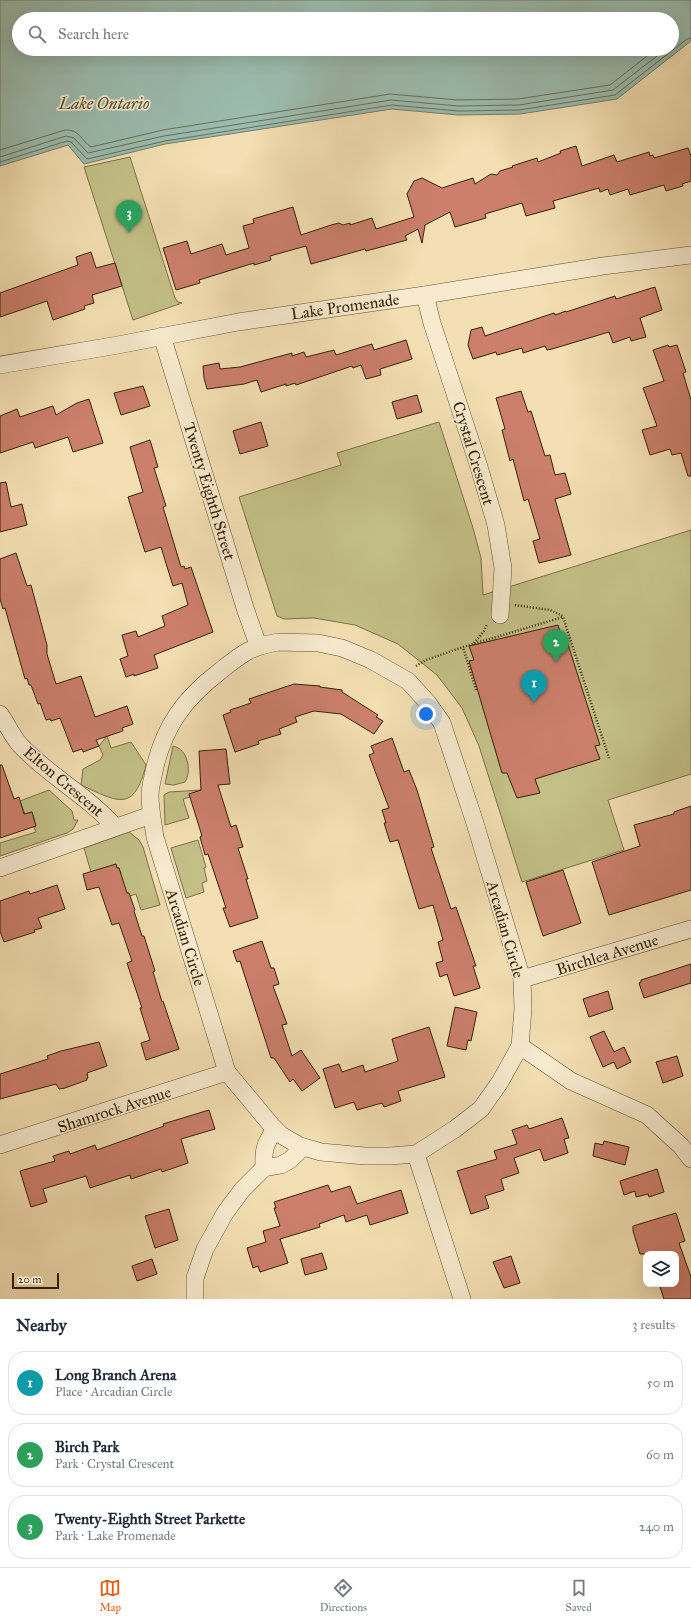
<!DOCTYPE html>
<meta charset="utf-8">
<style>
:root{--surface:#fff;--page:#f6f6f7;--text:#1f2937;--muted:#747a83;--line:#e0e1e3;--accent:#ea580c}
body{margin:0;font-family:"IM FELL Great Primer",serif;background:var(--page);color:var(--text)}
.controls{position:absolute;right:12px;bottom:12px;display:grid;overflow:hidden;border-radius:8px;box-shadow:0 4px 16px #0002}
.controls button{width:36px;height:36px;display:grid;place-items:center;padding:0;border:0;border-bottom:1px solid var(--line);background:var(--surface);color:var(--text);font:20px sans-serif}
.scale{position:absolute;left:12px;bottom:10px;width:47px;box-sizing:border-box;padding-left:4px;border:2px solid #362205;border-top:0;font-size:11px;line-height:14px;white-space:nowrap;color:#362205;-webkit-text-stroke:3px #f7eace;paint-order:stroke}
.you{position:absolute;left:426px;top:714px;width:14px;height:14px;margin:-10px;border:3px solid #fff;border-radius:50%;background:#1a73e8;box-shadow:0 0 0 6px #1a73e833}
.badge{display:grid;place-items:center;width:26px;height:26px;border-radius:50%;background:var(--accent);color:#fff;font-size:13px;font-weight:700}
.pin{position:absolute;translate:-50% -33px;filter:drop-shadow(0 1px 2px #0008)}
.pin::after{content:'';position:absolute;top:21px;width:14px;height:12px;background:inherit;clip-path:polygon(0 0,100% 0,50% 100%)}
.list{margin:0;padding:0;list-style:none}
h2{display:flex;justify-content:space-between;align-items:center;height:52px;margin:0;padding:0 16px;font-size:17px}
h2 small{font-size:13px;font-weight:400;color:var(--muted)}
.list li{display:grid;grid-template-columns:26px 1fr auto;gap:12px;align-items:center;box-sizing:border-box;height:64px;margin:0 8px 8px;padding:0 8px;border:1px solid var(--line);border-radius:16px}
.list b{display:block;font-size:15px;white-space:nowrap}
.list p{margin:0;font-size:13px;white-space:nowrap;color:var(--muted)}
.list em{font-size:13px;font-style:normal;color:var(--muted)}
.icon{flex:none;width:22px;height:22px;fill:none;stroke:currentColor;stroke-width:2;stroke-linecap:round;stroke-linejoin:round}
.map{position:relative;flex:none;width:691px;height:1299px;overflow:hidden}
.search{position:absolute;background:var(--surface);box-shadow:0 4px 16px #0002;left:12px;right:12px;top:12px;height:44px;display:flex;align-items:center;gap:10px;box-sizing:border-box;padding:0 14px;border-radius:22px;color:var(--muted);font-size:15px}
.sheet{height:268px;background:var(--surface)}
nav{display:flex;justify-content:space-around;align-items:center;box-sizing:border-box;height:56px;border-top:1px solid var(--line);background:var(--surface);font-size:11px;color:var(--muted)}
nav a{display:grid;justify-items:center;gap:2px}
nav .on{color:var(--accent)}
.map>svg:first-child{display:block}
.green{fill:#c3c087;stroke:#7c7146}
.water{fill:#9bbcaf;stroke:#737e6b;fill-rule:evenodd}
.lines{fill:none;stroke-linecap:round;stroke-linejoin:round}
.shore{stroke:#686f5a;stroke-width:1}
.building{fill:#cb7f6c;stroke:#362205}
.street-casing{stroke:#655130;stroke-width:18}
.path{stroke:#362205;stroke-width:2.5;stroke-dasharray:1 2;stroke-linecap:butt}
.street{stroke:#f7eace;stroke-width:17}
.labels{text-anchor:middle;stroke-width:3.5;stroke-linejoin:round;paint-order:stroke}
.street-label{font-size:16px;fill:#362205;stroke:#f7eace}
.water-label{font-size:17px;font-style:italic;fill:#545038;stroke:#f7eace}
</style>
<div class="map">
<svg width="691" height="1299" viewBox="0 0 691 1299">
<rect width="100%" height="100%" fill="#f3dfb3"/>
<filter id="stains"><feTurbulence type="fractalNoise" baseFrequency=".005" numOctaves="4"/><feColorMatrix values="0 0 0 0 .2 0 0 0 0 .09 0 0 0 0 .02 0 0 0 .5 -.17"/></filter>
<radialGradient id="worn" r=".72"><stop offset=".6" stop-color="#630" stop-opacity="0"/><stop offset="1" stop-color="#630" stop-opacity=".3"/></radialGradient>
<g class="green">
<path d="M130,157L175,298L178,302L182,303L133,320L84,167Z"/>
<path d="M439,422L473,528L481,558L483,595L691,530V774L608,800L624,850L522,882L479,746L462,708L437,675L398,644L355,625L314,618L284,619L277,616L239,497L341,465L337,453Z"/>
<path d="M107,736L111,748L131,742L146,765C134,813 118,802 81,785L83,769L100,760L103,755L99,746Z"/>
<path d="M173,746C188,749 192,771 185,782L174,785L165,784Z"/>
<path d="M49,790L72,811L74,820H78L73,829L67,833L0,856V843L36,832L34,827L36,826L32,812L25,814L20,801Z"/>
<path d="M201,790L189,794L190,797L183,799L189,818L165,825L164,795L169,792Z"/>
<path d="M129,832L139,840L143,847L160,905L141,910L136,894L130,896L129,893L122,895L118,873H121L119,868H117L116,865L91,872L84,848Z"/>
<path d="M198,840L206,867L204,868L207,881L202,883L204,892L186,898L171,848Z"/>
</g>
<path class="water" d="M0,0H691V41L617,99L520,114L458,115L392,109L165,144L84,164L68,145L0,166ZM19,19H672V49H19Z"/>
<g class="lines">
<g class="shore">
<path d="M0,150L65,130C79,129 81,140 91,147L163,130L390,94L458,100L518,99L610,85L656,49"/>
<path d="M0,157L66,136L74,138L88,153L164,136L391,100L458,106L519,105L613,90L666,49"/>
<path d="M0,162L67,141L71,142L87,159L165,141L392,105L458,111L519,110L615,95L687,39L691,38"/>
</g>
</g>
<g class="building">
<path d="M576,146L582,166L614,155L617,162L649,152L650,156L653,155L654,158L688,148L691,156V181L682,184L683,186L666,191L664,185L630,195L628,189L610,195L608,189L600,192L599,188L553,201L555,208L526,216L522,203L485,214L486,218L455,227L450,212L425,225L422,243L418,229L405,236L407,240L366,251L365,249L311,264L306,246L270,256L271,260L254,265V263L199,280L200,283L176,290L163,248L187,241L191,254L222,244L226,255L249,248L243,226L254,223L253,219L293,207L301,235L331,225L339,223L343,225L350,223V225L372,218L376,229L414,217L407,194L414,181L422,178L442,188L473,178L475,184L491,174L497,175L500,171L513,167L512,166L537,158L538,162L561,153L560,151Z"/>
<path d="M91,252L96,268L115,263L122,286L92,295L94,303L84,306L85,309L53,320L47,301L0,317V293L78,265L76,257Z"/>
<path d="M655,287L662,310L640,318L646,337L631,341L630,337L613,343L609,332L552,349L547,350L545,346L523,353L522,348L497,355L496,352L473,359L468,345L471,330L482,327L485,336L554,313L555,315L566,311V312L615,296L616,299Z"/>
<path d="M406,340L412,359L380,369L381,375L366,379L361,365L353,368L352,366L296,385L295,383L286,386V384L261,392L257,380L244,384L207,389L204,378L203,366L219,363L220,369L240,367L292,353V356L304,352L306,357L334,350L336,355L372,344L374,350Z"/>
<path d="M668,345L669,347L677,345L686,372L683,373L691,400V476H688L681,453L672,455L670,449L650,455L642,430L657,426L643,388L664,381L653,350Z"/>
<path d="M143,386L150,406L121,415L114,393Z"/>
<path d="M521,391L528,412L531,411L545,456L550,455L555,475L565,473L571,494L555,499L571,555L539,563L533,541L540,539L528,499L524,501L513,459L510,461L502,430L505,429L496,398Z"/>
<path d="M417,395L422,412L397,419L392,402Z"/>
<path d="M89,399L103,443L73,452L68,437L35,448L33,442L0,453V416L17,409L20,417L53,406L56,415L77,403Z"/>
<path d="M261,422L268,446L240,454L233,431Z"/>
<path d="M150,440L158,467L154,468L166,506L163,507L181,567L184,566L185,569L191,567L213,632L154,655L158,668L134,676V674L126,677L120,659L128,656L122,635L136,631L138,637L165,626L162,616L188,605L182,583L173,586L161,547L145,552L128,497L143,492L130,447Z"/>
<path d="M6,482L11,507L22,504L27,525L0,532V483Z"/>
<path d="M16,553L27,586L31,585L47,645V654L56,684L81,676L95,717L127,706L133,724L122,728L123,731L96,740L99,746L83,752L82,749L73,752L60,718L51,721L50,719L46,720L40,703L38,704L31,685H29L27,678L25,679L5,608L3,609L0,599V559Z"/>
<path d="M558,625L561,635H565L600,745L595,746L600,759L535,779L540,793L517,798L507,773H502L469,661L474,660L469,646Z"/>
<path d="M294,684L320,686V687L342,690V692L378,715L376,717L383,721L374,734L341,714L314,711L295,717L297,722L279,729L281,734L258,741L259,744L235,752L223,715L231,712L230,710L251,703L249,699Z"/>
<path d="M392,738L404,772L409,770L417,790L434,847L431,848L451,909L456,907L476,966H473L480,988L454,996L447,974L440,977L436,963L443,961L438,942L443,940L433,905L419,909L398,840L390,842L384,823H386L382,810L389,808L369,755L374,753L371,746Z"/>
<path d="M226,749L230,784L218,785L231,827L236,825L243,847L238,848L248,879H246L258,918L230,927L223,908H226L208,854L205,855L200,837L202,836L189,794L201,790L199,751Z"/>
<path d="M0,765H2L14,799L19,797L24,814L32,812L36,826L0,838Z"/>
<path d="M691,806V890L609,915L592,862L640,846L634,825L674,814V812Z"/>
<path d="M116,864L117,868H119L127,893H129L135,910L134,911L142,936H144L155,971L153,972L162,1002L163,1001L179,1049L146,1060L141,1043L150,1040L140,1008H142L127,963L132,961L119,923L112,925L99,887L87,890L83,874Z"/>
<path d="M563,870L581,923L543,936L526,882Z"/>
<path d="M57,885L65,909L38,918L42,928L34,930L35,932L4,942L0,931V901L29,891L30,894Z"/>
<path d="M262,941L271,968H274L279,984L273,986L287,1024L282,1025L292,1056L301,1050L320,1078L302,1091L293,1079L290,1082L274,1058H271L240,961L237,962L233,951Z"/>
<path d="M691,964V983L644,998L639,983L641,982V980Z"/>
<path d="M608,991L613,1009L589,1017L583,999Z"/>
<path d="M455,1007L477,1012L471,1041L468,1040L466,1050L447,1046Z"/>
<path d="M429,1027L445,1077L398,1091L401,1101L384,1107L382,1103L357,1110L354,1102L335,1108L323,1069L339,1064L342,1072L363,1065L365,1072L398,1061L392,1039Z"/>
<path d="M604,1031L614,1052L624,1047L631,1062L617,1069L614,1062L603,1067L590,1037Z"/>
<path d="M99,1042L107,1066L87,1073L88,1078H87V1080L65,1088L59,1089L56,1084L0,1099V1074L48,1059L47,1056L61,1051Z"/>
<path d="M677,1056L683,1076L663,1083L656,1062Z"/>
<path d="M209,1110L215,1129L181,1139L188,1163L162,1172L161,1169L131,1179L130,1175L90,1188L86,1176L43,1189L47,1202L31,1207L20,1171L55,1161L53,1156L69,1151L70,1154L95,1145L97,1150L164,1126L163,1124Z"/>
<path d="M562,1118L569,1138L564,1139L568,1153L544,1161L540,1149L514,1158L519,1173L501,1179L504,1190L485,1196L489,1208L471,1214L457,1171L497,1159L494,1151L517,1144L512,1130L527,1125L529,1129Z"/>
<path d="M604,1141L629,1147L625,1165L593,1156L595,1143L603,1145Z"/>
<path d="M657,1169L664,1192L649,1197L648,1194L636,1197L635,1191L624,1195L620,1181Z"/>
<path d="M328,1185L331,1192L350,1186L357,1204L401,1190L408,1213L370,1225L367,1215L346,1222L344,1215L319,1224L320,1227L280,1239L288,1263L260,1272L258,1266L253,1268L247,1248L266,1242L263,1231L280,1226L274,1208H276L274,1202Z"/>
<path d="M169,1209L178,1240L155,1248L145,1216Z"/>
<path d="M676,1213L685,1241L679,1243L691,1277V1299H664L660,1287L668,1284H676V1254H640L633,1231V1226Z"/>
<path d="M322,1253L327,1269L305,1275L301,1259Z"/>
<path d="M511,1256L520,1283L504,1288L493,1262Z"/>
<path d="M152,1259L157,1274L137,1281L132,1266Z"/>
</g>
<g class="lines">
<defs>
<g id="street">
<path d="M425,295L432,323L479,467L496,525L503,568L500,615"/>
<path d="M162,336L245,608L258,645"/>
<path d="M0,365L118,345L238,322L425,295L603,266L691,255"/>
<path d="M278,642L318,643L342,648L371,660L408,681L428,703L442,723L474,820L522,979L523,1009L520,1046L500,1082L481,1109L455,1129L416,1154L390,1156H365L321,1152L300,1146L281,1135L272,1126L227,1072L155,837C153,823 150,809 150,795C150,787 153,778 154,771C164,726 184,699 219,672C242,654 249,647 278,642Z"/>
<path d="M0,714C7,724 12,736 20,745C49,776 88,796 115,827"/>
<path d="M0,868L151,815"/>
<path d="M522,979L691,929"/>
<path d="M520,1046L571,1081L647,1115L681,1146L691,1159"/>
<path d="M0,1145L227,1072"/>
<path d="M416,1154L462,1299"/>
<path d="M264,1168C263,1150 265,1144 275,1129"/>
<path d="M195,1299V1278L205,1249L225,1213L242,1190L264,1168L281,1165L290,1160L303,1147"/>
</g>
</defs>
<use href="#street" class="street-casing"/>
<g class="path">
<path d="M515,605L550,610L563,616"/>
<path d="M474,643L484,631L487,624"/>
<path d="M416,666L426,660L463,647"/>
<path d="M476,690L463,647L563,617L609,758"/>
</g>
<use href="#street" class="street"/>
</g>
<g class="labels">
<g class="street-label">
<text transform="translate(345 306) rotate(-8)" y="6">Lake Promenade</text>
<text transform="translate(474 453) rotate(73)" y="6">Crystal Crescent</text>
<text transform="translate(210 491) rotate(73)" y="6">Twenty Eighth Street</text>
<text transform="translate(64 781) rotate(40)" y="6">Elton Crescent</text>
<text transform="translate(506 929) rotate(74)" y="6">Arcadian Circle</text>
<text transform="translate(186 937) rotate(73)" y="6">Arcadian Circle</text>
<text transform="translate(607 954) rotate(-17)" y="6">Birchlea Avenue</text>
<text transform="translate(114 1109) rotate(-18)" y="6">Shamrock Avenue</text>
</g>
<g class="water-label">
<text x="104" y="109">Lake Ontario</text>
</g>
</g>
<rect width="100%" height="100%" filter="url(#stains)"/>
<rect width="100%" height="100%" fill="url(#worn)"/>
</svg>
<div class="controls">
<button><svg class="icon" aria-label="layers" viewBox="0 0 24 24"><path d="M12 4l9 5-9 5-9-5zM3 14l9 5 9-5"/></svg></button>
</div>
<div class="scale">20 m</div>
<div class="you"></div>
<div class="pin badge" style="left:534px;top:703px;background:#0f9aa8">1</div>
<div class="pin badge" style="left:556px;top:662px;background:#2e9e5b">2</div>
<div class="pin badge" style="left:129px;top:233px;background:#2e9e5b">3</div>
<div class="search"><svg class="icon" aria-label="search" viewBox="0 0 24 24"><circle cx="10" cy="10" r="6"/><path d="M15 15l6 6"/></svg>Search here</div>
</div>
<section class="sheet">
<h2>Nearby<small>3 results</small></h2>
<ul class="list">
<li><span class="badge" style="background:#0f9aa8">1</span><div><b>Long Branch Arena</b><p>Place · Arcadian Circle</p></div><em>50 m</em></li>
<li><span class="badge" style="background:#2e9e5b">2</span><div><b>Birch Park</b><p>Park · Crystal Crescent</p></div><em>60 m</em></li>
<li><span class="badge" style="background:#2e9e5b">3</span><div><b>Twenty-Eighth Street Parkette</b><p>Park · Lake Promenade</p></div><em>240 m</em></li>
</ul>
</section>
<nav>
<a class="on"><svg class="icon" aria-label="map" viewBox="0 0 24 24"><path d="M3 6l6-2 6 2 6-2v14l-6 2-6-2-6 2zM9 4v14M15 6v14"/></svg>Map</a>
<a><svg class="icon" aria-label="directions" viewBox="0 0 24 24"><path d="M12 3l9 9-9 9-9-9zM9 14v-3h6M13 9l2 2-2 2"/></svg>Directions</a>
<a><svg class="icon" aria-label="saved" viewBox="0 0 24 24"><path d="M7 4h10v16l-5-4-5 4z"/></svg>Saved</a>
</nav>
